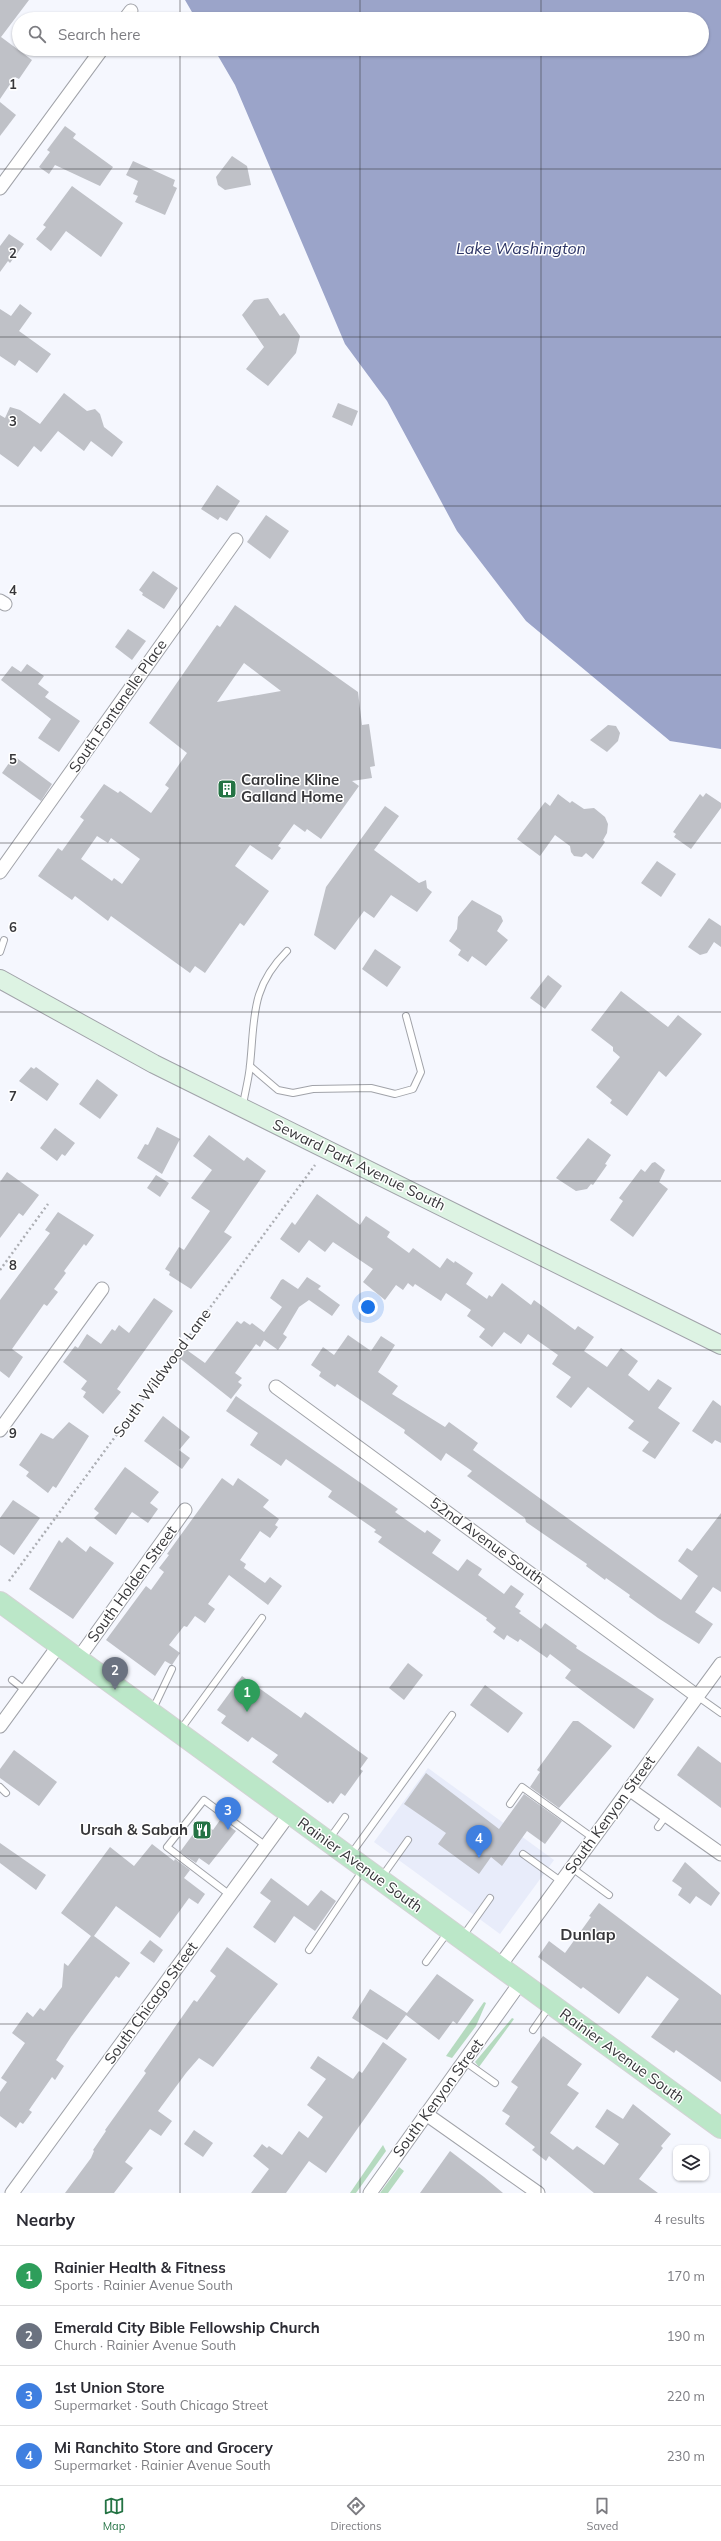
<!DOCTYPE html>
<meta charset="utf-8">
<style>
:root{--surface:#fff;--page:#f7f7f7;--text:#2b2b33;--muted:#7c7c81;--line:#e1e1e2;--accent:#247344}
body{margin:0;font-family:Mulish,sans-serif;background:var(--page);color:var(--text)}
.controls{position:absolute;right:12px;bottom:12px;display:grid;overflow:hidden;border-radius:8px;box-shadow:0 1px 3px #0004}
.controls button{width:36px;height:36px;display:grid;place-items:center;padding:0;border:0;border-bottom:1px solid var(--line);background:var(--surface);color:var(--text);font:20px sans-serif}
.you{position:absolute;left:368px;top:1307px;width:14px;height:14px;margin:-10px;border:3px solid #fff;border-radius:50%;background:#1a73e8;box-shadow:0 0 0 6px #1a73e833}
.badge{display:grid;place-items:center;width:26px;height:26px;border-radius:50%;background:var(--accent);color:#fff;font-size:13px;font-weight:700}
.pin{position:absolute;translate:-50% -33px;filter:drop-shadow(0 1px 2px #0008)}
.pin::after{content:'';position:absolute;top:21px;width:14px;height:12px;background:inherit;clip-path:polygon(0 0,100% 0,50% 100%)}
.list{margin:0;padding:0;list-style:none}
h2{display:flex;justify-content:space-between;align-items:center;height:52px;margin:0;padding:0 16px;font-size:17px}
h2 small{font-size:13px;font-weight:400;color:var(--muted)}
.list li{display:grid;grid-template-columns:26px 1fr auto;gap:12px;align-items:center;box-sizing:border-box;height:60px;padding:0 16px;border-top:1px solid var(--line)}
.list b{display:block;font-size:15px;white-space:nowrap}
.list p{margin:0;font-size:13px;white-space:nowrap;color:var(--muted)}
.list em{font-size:13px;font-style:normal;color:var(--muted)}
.icon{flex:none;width:22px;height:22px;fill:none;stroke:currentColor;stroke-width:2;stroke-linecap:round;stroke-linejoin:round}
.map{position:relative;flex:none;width:721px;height:2193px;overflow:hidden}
.search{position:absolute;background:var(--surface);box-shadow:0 1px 3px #0004;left:12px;right:12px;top:12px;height:44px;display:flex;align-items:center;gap:10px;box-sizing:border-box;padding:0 14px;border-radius:22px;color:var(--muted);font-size:15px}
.sheet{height:292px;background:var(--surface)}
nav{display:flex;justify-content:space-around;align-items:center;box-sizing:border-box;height:56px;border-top:1px solid var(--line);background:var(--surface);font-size:11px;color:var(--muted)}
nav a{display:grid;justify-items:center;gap:2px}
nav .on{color:var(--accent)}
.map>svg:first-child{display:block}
.built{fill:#e8ecfa}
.green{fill:#b5dabf}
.water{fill:#9ba4c9}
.building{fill:#bfc1c7;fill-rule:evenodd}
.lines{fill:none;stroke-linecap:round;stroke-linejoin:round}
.lane-casing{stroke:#a1a3a9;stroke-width:8}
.street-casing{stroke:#a1a3a9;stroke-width:15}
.secondary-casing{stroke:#a1a3a9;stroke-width:20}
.primary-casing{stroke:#d3d3d4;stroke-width:22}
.path{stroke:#acaeb3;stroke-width:2.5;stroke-dasharray:2 3;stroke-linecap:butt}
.lane{stroke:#fff;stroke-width:6}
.street{stroke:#fff;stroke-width:13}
.secondary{stroke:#ddf3e3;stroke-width:18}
.primary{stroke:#bbe7c8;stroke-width:20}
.grid{fill:none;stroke:#37373a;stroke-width:1;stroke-opacity:0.55}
.labels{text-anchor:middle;stroke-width:3;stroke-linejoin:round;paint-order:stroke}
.street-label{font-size:15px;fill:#37373a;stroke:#fff}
.poi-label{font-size:15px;font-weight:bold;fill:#37373a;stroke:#fff;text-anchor:start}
.water-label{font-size:16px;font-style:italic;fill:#2d3566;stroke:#fff}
.neighbourhood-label{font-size:16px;font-weight:bold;fill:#37373a;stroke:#fff}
.grid-label{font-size:13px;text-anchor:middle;font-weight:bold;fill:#37373a;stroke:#fff;stroke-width:3;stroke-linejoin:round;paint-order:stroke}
</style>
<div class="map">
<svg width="721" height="2193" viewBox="0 0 721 2193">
<rect width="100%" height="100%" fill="#f5f7fe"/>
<path class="built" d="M428,1768L554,1860L500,1934L374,1842Z"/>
<g class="green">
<path d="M484,2002L486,2003L476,2026L452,2058L446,2056Z"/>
<path d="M512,2018L514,2019L479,2067L475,2062Z"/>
<path d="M383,2145L386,2151L356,2193H350Z"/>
<path d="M399,2167L404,2171L388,2193H380Z"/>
</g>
<path class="water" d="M185,0H721V749L670,741L526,621L457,531L387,401L345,344L235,85L214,49H702V19H196Z"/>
<g class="building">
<path d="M0,0H29L1,37L32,60L19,79L15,77L0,99Z"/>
<path d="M0,102L16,115L0,136Z"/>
<path d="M65,126L76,134L73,138L113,167L100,186L55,165L49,174L39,167L50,152L47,150Z"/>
<path d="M232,156L247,166L251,185L225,190L218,185L216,177Z"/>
<path d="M133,161L175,180L173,186L177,188L165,215L135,202L138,196L133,194L138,181L126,175Z"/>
<path d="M72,186L123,223L101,257L66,231L51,251L36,239L46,227L43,225Z"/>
<path d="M9,234L24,244L10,263L8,261L0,272V246Z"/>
<path d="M268,298L280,316L284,313L300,336L296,353L268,386L246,369L264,347L242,315L254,300Z"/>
<path d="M20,304L32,313L19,331L51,354L37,373L19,360L15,366L0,356V309L11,316Z"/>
<path d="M64,393L87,411L95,409L100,414L104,427L123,442L112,457L91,441L84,451L58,431L41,452L34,446L18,467L0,454V415L5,418L10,407L20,410L40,424Z"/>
<path d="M338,403L358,411L352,426L332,417Z"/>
<path d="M217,485L240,501L227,521L220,517L218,520L201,509Z"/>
<path d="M266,515L289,531L270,559L247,542Z"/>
<path d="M153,571L178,588L164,609L142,595L143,593L139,590Z"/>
<path d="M235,605L358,692L362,725L369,724L375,766L370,767L372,778L352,781L359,786L321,839L307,829L305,832L294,824L278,846L281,848L272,860L250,845L235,866L269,891L244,926L240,923L205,973L195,966L190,973L111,916L108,921L75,896L72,900L38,876L58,848L62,851L84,820L80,817L104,784L118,793L120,791L151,813L169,788L165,785L187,753L149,723L217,625L220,627ZM244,663L281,691L217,702ZM97,836L108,843L111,838L140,859L122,884L114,878L112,881L81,859Z"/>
<path d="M128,629L146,641L132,660L115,647Z"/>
<path d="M27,664L44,676L38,684L49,692L45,697L80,721L59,752L38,738L51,719L1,680L12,666L21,672Z"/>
<path d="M608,725L616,726L620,733L618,741L607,752L590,740Z"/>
<path d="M14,756L52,784L41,801L2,773Z"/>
<path d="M706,793L721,803V808L691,849L674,837L676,834L673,832L700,794L703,797Z"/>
<path d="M558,794L570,803L572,801L584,809L594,808L605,817L608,824L607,833L603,840L605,842L593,859L586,853L582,857L574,856L571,852L570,846L555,835L540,856L517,839L545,802L550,806Z"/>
<path d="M385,806L399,816L374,850L419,883L426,880L427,888L432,892L417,912L391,895L374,918L364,911L335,950L314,935L326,887Z"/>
<path d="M657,861L676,874L661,897L641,883Z"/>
<path d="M472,900L501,916L503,921L497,931L508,940L486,966L472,956L468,962L458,955L461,950L449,941L457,929L458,917Z"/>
<path d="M709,918L721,926V947L714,942L707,953L700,955L688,947Z"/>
<path d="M375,949L401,967L387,987L362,969Z"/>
<path d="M548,975L562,986L545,1009L530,998Z"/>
<path d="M621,991L668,1027L678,1015L702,1034L666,1077L659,1071L627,1116L610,1103L612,1100L596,1087L620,1057L613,1051V1047L591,1030Z"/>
<path d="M31,1067L34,1069L36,1067L59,1084L47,1101L19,1081Z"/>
<path d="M97,1079L118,1095L100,1119L79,1104Z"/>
<path d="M157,1127L180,1139L162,1174L137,1158L145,1144L148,1145Z"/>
<path d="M55,1128L75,1143L65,1156L62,1154L57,1161L40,1148Z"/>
<path d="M209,1135L244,1161L247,1157L266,1171L224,1232L232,1237L191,1289L169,1275L170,1272L165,1269L179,1247L184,1250L210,1211L191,1198L212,1170L193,1156Z"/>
<path d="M588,1138L611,1155L605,1164L607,1165L593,1185L591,1184L587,1189L576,1191L556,1178Z"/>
<path d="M655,1162L665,1170L659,1182L668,1189L633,1237L610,1220L623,1201L619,1198L641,1169L645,1172L652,1163Z"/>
<path d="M7,1172L39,1195L23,1216L19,1213L0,1238V1182Z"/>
<path d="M156,1175L169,1183L160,1197L147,1188Z"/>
<path d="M317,1194L360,1225L366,1216L390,1232L387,1237L409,1253L413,1248L440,1268L447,1258L454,1263L455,1261L473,1273L466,1284L487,1299L489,1295L492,1297L502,1283L531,1305L534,1300L575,1330L578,1326L594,1337L584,1351L607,1367L621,1348L638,1361L628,1375L649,1391L658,1379L672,1388L658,1408L680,1423L655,1459L642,1451L649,1442L628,1428L634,1421L588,1387L571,1408L556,1397L571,1377L552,1364L558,1355L528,1334L521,1344L504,1332L492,1347L479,1337L485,1329L467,1316L471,1310L446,1293L441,1301L415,1284L413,1287L408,1283L403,1290L396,1285L385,1300L363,1282L373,1269L333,1242L325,1252L309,1240L299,1253L280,1239L292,1222L295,1225Z"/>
<path d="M58,1212L94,1235L86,1246L84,1244L64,1271L66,1273L54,1289L58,1292L47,1306L44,1304L12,1349L23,1357L9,1378L0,1371V1300L50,1233L45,1230Z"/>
<path d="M307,1277L321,1286L318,1289L340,1305L332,1316L309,1300L299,1307L283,1334L287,1337L278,1350L264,1340L260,1347L256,1344L235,1373L242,1378L238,1382L242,1385L231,1399L178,1357L184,1348L205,1363L237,1321L241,1324L244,1321L250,1325L252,1323L264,1332L282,1307L270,1298L281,1280L283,1279L298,1289Z"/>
<path d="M154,1298L173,1311L117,1389L121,1392L103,1414L83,1397L86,1392L81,1389L87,1381L63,1362L75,1346L78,1348L87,1334L101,1344L112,1329L115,1331L119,1325L129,1333Z"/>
<path d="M348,1335L371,1351L381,1336L395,1345L378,1372L398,1386L392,1394L445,1427L449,1422L478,1443L473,1450L681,1600L698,1576L678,1561L687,1548L692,1551L721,1513V1592L713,1587L695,1612L713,1624L699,1644L658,1618L629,1597L630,1595L606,1578L605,1580L586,1566L587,1564L526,1522L525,1518L467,1476L472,1471L446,1453L441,1461L404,1433L405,1430L337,1384L335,1387L319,1376L321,1372L311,1365L323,1347L334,1355Z"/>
<path d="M236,1396L398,1509L395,1512L425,1533L427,1530L441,1540L432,1553L458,1571L467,1559L482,1569L478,1575L504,1594L511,1585L524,1594L515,1607L521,1611L519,1613L541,1629L545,1623L577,1646L576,1648L654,1699L634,1729L565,1678L571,1670L550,1654L547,1658L520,1639L518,1642L507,1635L504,1640L493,1632L496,1628L486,1620L487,1618L378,1542L382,1537L374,1532L376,1530L328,1497L332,1491L286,1459L281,1466L250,1445L258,1433L226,1411Z"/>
<path d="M713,1400L721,1406V1443L715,1440L712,1444L692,1431Z"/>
<path d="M163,1416L190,1437L179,1450L190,1458L182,1469L144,1441Z"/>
<path d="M69,1422L89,1436L56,1488L53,1486L48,1493L26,1476L29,1472L19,1465L41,1433L53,1439Z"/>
<path d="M125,1467L159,1492L150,1503L158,1509L148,1523L132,1512L116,1535L94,1518L99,1513L94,1509Z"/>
<path d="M222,1478L233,1486L238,1478L269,1500L263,1507L279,1519L275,1525L278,1527L270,1538L260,1531L240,1560L246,1564L244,1568L265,1583L270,1577L282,1586L268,1605L229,1575L208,1604L215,1609L205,1623L195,1616L187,1627L184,1626L169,1645L180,1653L172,1665L165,1661L155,1676L106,1640L146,1586L151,1590L164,1572L159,1568L169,1555L167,1554Z"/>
<path d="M13,1500L40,1518L14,1555L0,1545V1518Z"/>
<path d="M67,1537L86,1552L90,1546L114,1563L73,1619L29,1589L59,1540L62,1543Z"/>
<path d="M408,1663L423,1675L404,1700L389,1688Z"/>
<path d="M242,1676L301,1718L305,1712L368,1758L360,1769L363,1771L345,1796L341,1793L333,1804L330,1801L328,1803L272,1762L278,1755L252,1737L248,1742L221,1723L226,1716L217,1710Z"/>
<path d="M485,1685L523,1713L508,1733L470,1705Z"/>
<path d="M573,1721H578L612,1746L559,1808L530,1787L540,1772L537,1770Z"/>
<path d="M698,1746L721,1763V1808L677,1775Z"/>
<path d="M14,1750L57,1782L39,1806L0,1778V1769Z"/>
<path d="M426,1773L499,1829L524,1794L562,1821L545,1844L527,1831L502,1866L491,1857L479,1874L438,1844L446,1833L404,1804Z"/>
<path d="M220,1820L236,1831L209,1865L199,1858L196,1863L180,1852L202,1822L213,1830Z"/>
<path d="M0,1843L46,1875L36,1890L0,1863Z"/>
<path d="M152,1844L174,1861L175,1859L190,1870L184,1878L205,1894L198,1904L189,1898L160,1938L116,1906L94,1936L130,1963L119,1978L116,1976L71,2037L56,2060L64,2066L55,2080L52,2077L29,2110L32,2112L23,2124L20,2122L16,2128L0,2116V2092L7,2082L1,2078L25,2043L12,2033L27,2012L33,2017L40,2008L44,2011L62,1987L64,1963L68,1966L91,1936L61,1913L110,1847L134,1866Z"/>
<path d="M685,1862L720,1893L711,1906L696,1896L690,1904L678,1895L682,1888L672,1881Z"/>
<path d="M271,1878L308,1906L321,1890L336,1901L315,1931L294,1916L275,1943L253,1927L271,1901L260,1893Z"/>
<path d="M599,1903L721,1995V2082L676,2050L674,2053L651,2037L679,1999L647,1976L619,2014L583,1987L581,1989L538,1957L549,1941L565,1953L591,1917L589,1916Z"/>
<path d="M150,1940L163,1950L154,1963L140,1953Z"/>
<path d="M227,1947L278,1984L213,2067L199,2058L186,2073L158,2111L172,2121L161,2136L150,2129L125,2162L133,2168L114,2193H65L91,2158L94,2151L93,2150L106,2131L105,2130L146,2073L144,2071L194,2000L197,2002L216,1976L210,1971Z"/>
<path d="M437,1974L474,2000L457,2024L453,2021L439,2040L406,2015L387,2040L352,2018L370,1989L407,2013Z"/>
<path d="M543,2036L582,2064L567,2085L579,2093L550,2133L573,2150L577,2146L604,2165L619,2144L595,2127L607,2109L623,2119L633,2104L671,2134L661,2146L663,2148L639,2179L658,2193H594L549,2156L546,2161L532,2150L535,2147L505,2124L510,2116L502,2111L518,2087L511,2082Z"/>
<path d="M383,2042L407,2059L326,2173L309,2161L286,2193H251L269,2169L253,2156L262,2144L267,2148L269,2146L282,2155L299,2131L308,2138L323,2117L307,2105L326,2079L310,2068L318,2056L353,2079L359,2071L362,2073Z"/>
<path d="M194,2130L213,2143L203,2157L184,2144Z"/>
<path d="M450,2151L484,2177L503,2193H420Z"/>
</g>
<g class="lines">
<defs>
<g id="lane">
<path d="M0,952L4,940"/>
<path d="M250,1066L278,1090L293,1093L313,1089L371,1088L395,1094L413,1089L421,1072L406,1016"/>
<path d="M243,1105C245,1092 249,1078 250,1065C255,1018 250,988 287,951"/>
<path d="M12,1680L26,1691"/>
<path d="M697,1696L721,1713"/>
<path d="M153,1709L172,1669"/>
<path d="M181,1729L262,1618"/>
<path d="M0,1787L6,1793"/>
<path d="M510,1804L522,1787L593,1838"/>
<path d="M658,1827L666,1816"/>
<path d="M330,1838L345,1817"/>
<path d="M351,1854L452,1715"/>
<path d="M523,1854L562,1882"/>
<path d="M572,1868L609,1895"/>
<path d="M381,1878L408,1840"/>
<path d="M230,1895L167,1847L204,1800L266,1846"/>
<path d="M463,1936L490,1898"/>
<path d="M309,1950L363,1870"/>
<path d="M426,1962L448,1932"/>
<path d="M533,2030L549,2007"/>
<path d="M464,2061L495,2083"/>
</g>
<g id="street">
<path d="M125,19L131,11"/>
<path d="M0,188L102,49"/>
<path d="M0,601L5,604"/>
<path d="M0,872L236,540"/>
<path d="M276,1387L697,1696"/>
<path d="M0,1430L102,1289"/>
<path d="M78,1659L185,1510"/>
<path d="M0,1726L59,1645"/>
<path d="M629,1789L721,1854"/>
<path d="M499,1967L721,1664"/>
<path d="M426,2114L538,2193"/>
<path d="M12,2193L290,1813"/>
<path d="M370,2193L520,1983"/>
</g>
<path id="secondary" d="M0,979L154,1064L721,1345"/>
<path id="primary" d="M0,1602L721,2128"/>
</defs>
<use href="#lane" class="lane-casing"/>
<use href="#street" class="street-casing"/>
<use href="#secondary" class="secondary-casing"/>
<use href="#primary" class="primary-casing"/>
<g class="path">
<path d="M0,1270L48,1204"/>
<path d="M9,1581L315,1165"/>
</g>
<use href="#lane" class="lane"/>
<use href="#street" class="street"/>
<use href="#secondary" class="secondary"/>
<use href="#primary" class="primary"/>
</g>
<path class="grid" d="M180,0V19M360,0V19M541,0V19M180,49V2193M360,49V2193M541,49V2193M0,169H721M0,337H721M0,506H721M0,675H721M0,843H721M0,1012H721M0,1181H721M0,1350H721M0,1518H721M0,1687H721M0,1856H721M0,2024H721"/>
<defs>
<symbol id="building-square" viewBox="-11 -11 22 22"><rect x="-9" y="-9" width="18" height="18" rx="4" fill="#247344" stroke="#fff"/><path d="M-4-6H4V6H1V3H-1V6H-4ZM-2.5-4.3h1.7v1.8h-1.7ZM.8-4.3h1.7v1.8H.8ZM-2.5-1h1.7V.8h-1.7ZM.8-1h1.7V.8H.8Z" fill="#fff"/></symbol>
<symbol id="restaurant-square" viewBox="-11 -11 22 22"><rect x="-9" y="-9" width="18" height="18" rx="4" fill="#247344" stroke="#fff"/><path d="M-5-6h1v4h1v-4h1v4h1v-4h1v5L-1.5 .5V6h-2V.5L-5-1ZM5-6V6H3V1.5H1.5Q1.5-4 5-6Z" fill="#fff"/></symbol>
</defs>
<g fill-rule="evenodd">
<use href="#building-square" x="216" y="778" width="22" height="22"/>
<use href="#restaurant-square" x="191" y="1819" width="22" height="22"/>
</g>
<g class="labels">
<g class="street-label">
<text transform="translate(118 706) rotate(-55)" y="5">South Fontanelle Place</text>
<text transform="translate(359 1165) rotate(26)" y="5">Seward Park Avenue South</text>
<text transform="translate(162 1373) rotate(-54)" y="5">South Wildwood Lane</text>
<text transform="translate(487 1541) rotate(36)" y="5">52nd Avenue South</text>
<text transform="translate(132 1584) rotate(-54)" y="5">South Holden Street</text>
<text transform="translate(610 1815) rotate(-54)" y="5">South Kenyon Street</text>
<text transform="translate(360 1865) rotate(36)" y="5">Rainier Avenue South</text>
<text transform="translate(151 2003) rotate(-54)" y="5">South Chicago Street</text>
<text transform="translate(622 2056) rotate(36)" y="5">Rainier Avenue South</text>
<text transform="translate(438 2098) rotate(-54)" y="5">South Kenyon Street</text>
</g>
<g class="poi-label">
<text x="241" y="785">Caroline Kline<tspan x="241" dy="17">Galland Home</tspan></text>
<text x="188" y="1835" text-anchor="end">Ursah &amp; Sabah</text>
</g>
<g class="water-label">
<text x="521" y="254">Lake Washington</text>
</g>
<g class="neighbourhood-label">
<text x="588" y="1940">Dunlap</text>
</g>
</g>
<g class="grid-label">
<text x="13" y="89">1</text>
<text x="13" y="258">2</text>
<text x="13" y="426">3</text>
<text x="13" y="595">4</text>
<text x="13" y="764">5</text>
<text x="13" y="932">6</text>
<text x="13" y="1101">7</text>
<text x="13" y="1270">8</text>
<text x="13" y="1438">9</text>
</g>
</svg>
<div class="controls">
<button><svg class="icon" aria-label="layers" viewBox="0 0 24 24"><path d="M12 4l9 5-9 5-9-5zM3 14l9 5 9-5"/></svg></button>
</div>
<div class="you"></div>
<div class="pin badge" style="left:247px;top:1712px;background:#2e9e5b">1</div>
<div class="pin badge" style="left:115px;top:1690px;background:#6b7280">2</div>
<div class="pin badge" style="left:228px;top:1830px;background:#3f7fe0">3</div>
<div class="pin badge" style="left:479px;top:1858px;background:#3f7fe0">4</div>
<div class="search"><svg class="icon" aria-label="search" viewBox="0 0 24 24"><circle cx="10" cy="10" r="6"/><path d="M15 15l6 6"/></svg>Search here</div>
</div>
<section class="sheet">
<h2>Nearby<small>4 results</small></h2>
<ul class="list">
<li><span class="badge" style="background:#2e9e5b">1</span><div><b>Rainier Health &amp; Fitness</b><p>Sports · Rainier Avenue South</p></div><em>170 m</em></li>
<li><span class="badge" style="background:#6b7280">2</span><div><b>Emerald City Bible Fellowship Church</b><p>Church · Rainier Avenue South</p></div><em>190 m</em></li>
<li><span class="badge" style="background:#3f7fe0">3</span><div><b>1st Union Store</b><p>Supermarket · South Chicago Street</p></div><em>220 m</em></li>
<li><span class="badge" style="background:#3f7fe0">4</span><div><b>Mi Ranchito Store and Grocery</b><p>Supermarket · Rainier Avenue South</p></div><em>230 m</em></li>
</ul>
</section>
<nav>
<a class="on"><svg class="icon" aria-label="map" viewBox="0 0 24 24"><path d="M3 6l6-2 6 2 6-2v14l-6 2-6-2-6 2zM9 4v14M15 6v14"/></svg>Map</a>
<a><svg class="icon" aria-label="directions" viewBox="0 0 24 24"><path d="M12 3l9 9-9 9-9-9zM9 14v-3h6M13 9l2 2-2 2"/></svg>Directions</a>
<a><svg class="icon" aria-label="saved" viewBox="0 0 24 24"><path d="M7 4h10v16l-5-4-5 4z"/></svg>Saved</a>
</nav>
